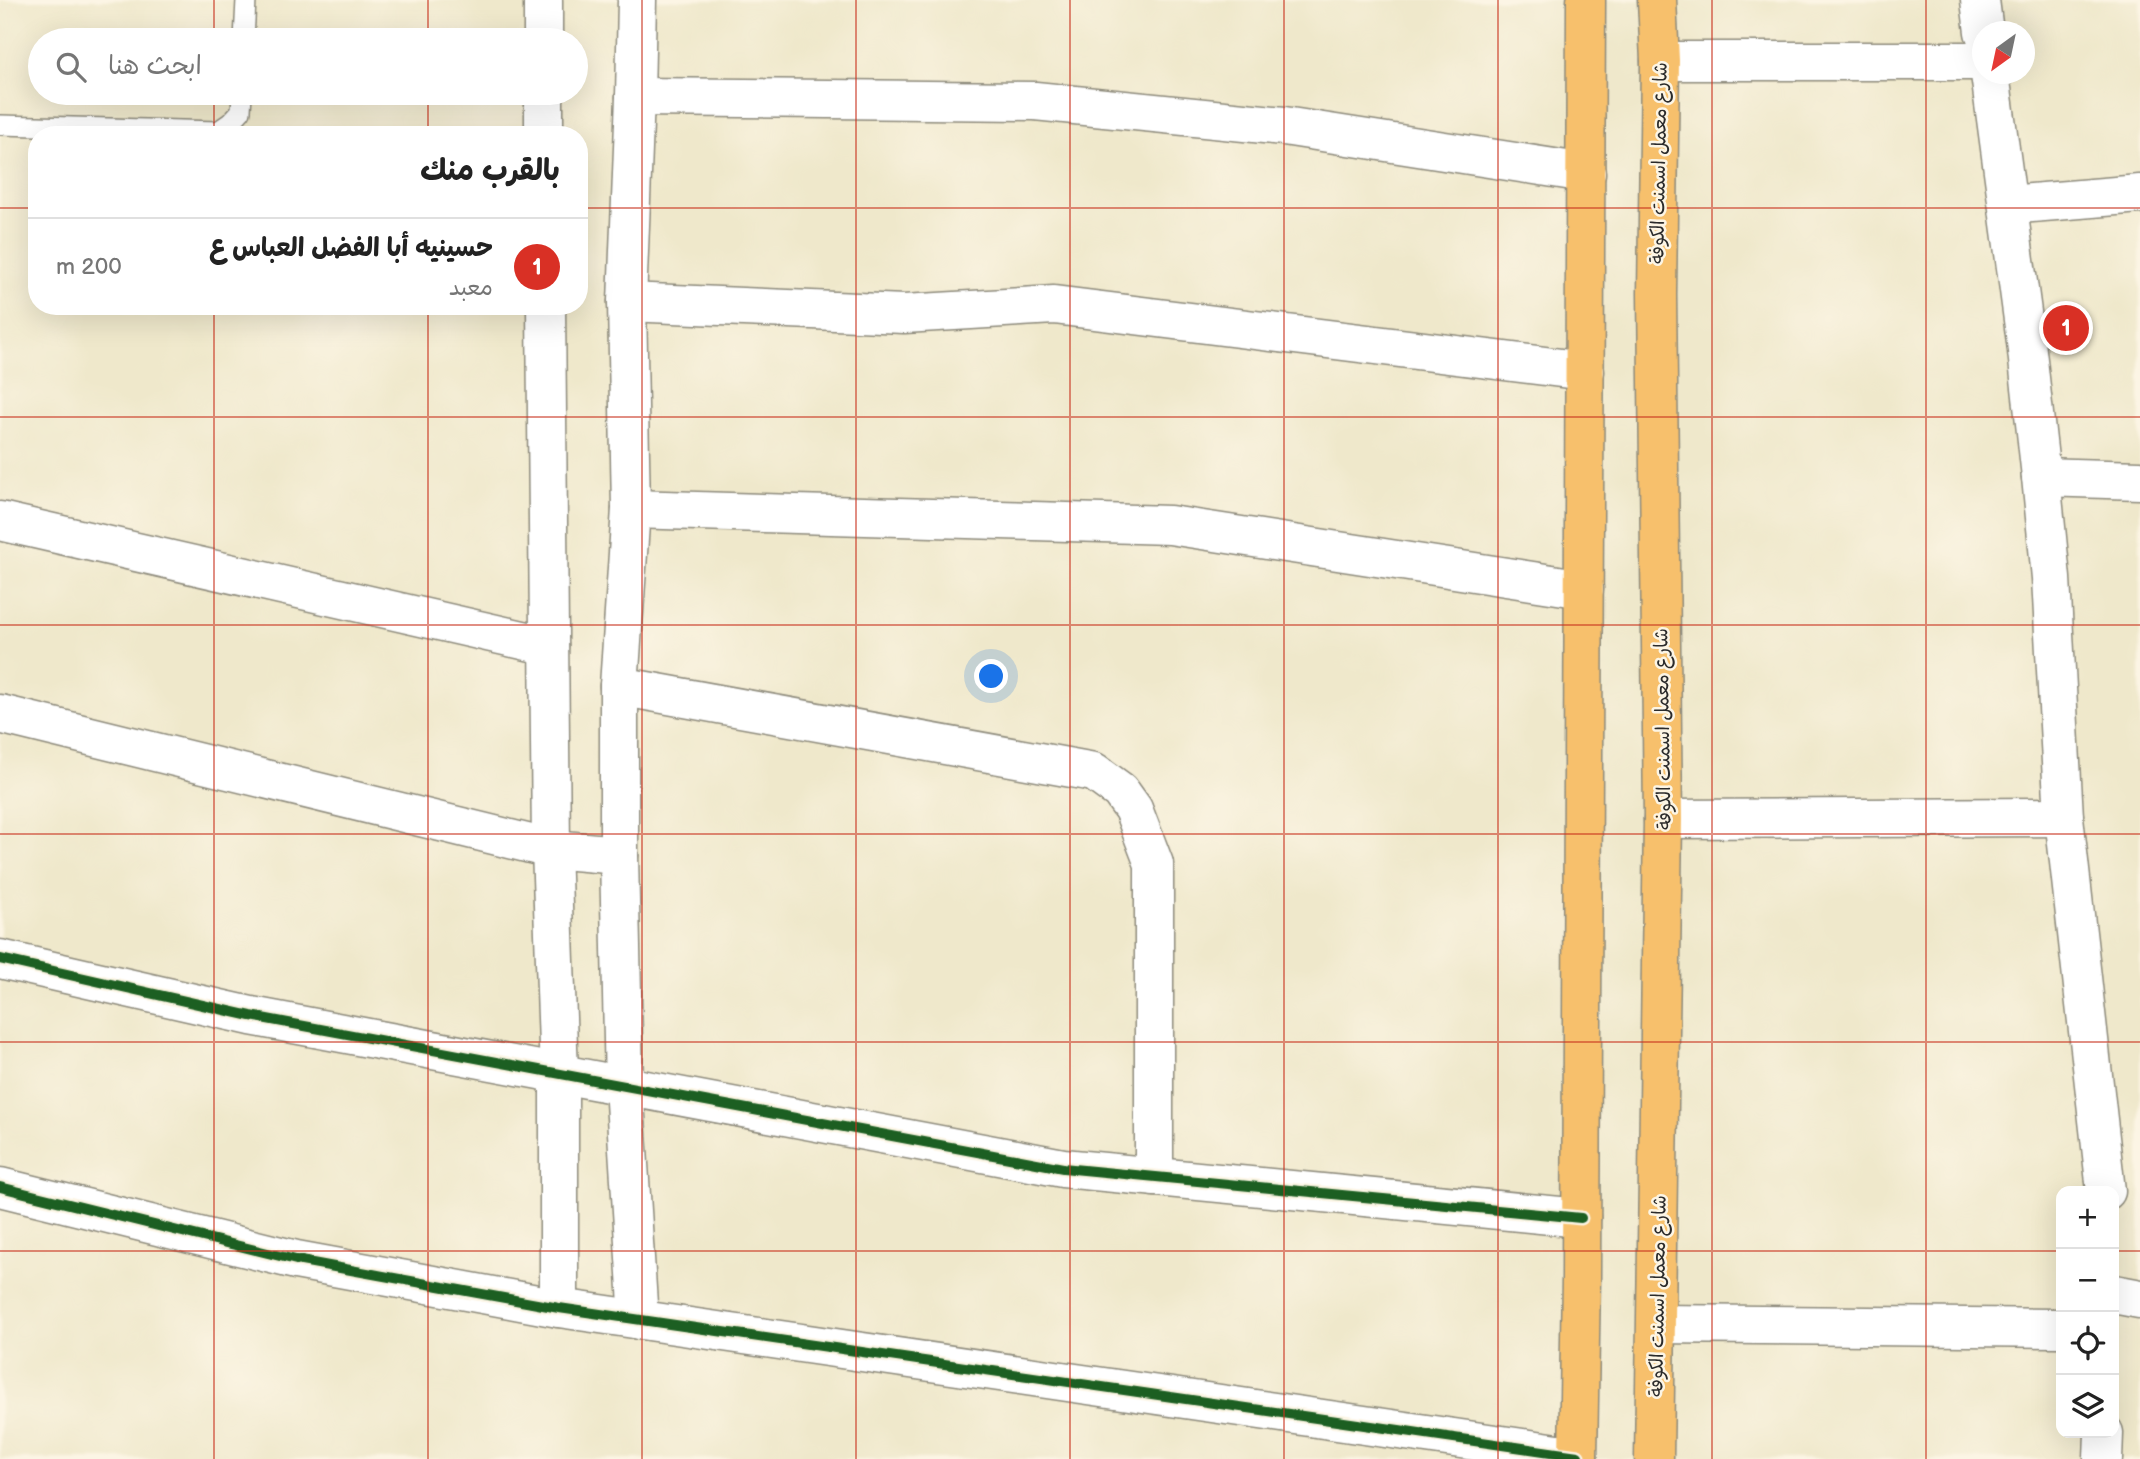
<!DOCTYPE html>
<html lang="ar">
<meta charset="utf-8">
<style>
:root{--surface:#fff;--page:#f6f6f6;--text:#222;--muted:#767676;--line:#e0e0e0;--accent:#d93025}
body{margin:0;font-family:"Balsamiq Sans","Playpen Sans Arabic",sans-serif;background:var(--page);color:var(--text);direction:rtl}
.controls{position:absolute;right:21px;bottom:21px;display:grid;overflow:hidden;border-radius:14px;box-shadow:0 7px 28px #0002}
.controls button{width:63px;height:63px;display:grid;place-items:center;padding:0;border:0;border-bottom:2px solid var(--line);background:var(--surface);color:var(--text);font:35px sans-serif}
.compass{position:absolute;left:1972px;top:21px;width:63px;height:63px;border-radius:50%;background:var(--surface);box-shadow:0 7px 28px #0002;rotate:213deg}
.you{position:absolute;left:992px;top:677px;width:24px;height:24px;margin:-18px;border:5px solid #fff;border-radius:50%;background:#1a73e8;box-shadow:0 0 0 10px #1a73e833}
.badge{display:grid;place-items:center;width:46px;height:46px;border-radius:50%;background:var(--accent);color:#fff;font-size:23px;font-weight:700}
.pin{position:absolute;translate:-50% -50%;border:4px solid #fff;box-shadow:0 2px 7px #0006}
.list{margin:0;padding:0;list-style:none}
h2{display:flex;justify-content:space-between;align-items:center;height:91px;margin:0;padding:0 28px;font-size:30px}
h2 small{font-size:23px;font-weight:400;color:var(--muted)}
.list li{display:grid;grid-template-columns:46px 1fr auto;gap:21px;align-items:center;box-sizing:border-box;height:98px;padding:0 28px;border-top:2px solid var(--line)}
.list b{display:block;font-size:26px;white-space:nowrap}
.list p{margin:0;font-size:23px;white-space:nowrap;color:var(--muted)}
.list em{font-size:23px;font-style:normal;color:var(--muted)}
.icon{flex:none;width:38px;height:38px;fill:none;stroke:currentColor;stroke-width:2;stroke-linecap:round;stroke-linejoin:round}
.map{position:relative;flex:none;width:2140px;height:1459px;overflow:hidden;direction:ltr}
.search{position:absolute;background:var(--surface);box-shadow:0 7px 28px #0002;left:28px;top:28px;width:560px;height:77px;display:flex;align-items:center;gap:18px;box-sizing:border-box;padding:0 24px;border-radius:38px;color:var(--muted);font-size:26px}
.panel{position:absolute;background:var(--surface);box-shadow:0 7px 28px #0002;left:28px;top:126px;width:560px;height:189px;border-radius:28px;direction:rtl}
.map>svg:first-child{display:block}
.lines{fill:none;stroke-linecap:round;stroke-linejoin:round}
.service-casing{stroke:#8d8a7b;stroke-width:22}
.minor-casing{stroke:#8d8a7b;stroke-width:41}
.primary-casing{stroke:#8d8a7b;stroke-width:41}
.service{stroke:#fff;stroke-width:19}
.minor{stroke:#fff;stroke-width:38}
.primary{stroke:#f7c06c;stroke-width:38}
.cycleway-casing{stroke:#fcf5e5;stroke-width:15}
.cycleway{stroke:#1b5e20;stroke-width:10}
.grid{fill:none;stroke:#c8321e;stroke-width:2;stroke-opacity:0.55}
.labels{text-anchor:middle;stroke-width:5;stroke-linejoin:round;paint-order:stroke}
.street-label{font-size:19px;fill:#2b2b2b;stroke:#fcf5e5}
</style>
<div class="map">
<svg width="2140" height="1459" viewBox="0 0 2140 1459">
<rect width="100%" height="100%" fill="#fcf5e5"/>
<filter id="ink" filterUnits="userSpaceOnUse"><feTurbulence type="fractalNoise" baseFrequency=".0143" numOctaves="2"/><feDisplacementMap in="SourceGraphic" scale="14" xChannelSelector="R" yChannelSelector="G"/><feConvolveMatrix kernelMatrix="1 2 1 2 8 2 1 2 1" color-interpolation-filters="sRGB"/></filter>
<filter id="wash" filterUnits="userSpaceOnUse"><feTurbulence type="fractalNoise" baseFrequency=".00686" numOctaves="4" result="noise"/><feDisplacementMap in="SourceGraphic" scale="28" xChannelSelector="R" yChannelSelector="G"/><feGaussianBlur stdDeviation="1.57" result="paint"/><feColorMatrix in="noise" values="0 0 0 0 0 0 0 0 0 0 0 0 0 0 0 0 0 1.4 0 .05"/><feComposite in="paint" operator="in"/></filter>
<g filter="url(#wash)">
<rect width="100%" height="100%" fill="#efe8cb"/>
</g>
<g filter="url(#ink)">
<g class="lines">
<defs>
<g id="service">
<path d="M244,40L246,0"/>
<path d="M0,125L218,131L231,122L241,111L242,93"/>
</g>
<g id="minor">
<path d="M543,0V40"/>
<path d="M637,0L635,97L627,302L631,509L619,686V855L624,1086L639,1320"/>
<path d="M1980,0L1984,32"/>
<path d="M1660,61H1982"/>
<path d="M1990,74L2026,342L2041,477L2051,578L2064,817L2106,1191"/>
<path d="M544,93V135"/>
<path d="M635,97L1035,101L1284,126L1586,173"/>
<path d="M2008,205L2140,194"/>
<path d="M627,302L904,314L1054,305L1585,371"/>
<path d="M546,306L551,849L559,1074V1308"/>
<path d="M2041,477L2140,480"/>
<path d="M631,509L1170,525L1584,589"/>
<path d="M0,521L549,646"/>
<path d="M619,686L1094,772L1120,791L1133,809L1154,864V1177"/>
<path d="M0,714L551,849L619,855"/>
<path d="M1663,819L2064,817"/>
<path d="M0,959L251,1016L1063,1168L1581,1218"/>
<path d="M0,1187L296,1260L559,1308L1578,1456"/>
<path d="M2114,1294L2140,1299"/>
<path d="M1657,1324L2061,1328"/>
<path d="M2103,1459L2104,1433"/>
</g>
<g id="primary">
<path d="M1578,1459L1581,1278L1586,0"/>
<path d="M1654,1459L1663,819L1657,294L1660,61L1657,0"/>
</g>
</defs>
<use href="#service" class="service-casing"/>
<use href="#minor" class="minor-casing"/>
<use href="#primary" class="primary-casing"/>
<use href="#service" class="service"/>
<use href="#minor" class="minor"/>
<use href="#primary" class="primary"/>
<defs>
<g id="cycleway">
<path d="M0,959L251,1016L1063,1168L1581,1218"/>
<path d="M0,1187L296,1260L559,1308L1578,1456"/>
</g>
</defs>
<use href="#cycleway" class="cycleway-casing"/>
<use href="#cycleway" class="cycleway"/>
</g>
</g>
<path class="grid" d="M214,0V40M428,0V40M642,0V1459M856,0V1459M1070,0V1459M1284,0V1459M1498,0V1459M1712,0V1459M1926,0V1459M214,93V135M428,93V135M0,208H37M579,208H2140M214,306V1459M428,306V1459M0,417H2140M0,625H2140M0,834H2140M0,1042H2140M0,1251H2061M2114,1251H2140"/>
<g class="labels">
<g class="street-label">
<text transform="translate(1658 163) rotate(-89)" y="7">شارع معمل اسمنت الكوفة</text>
<text transform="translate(1662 729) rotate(-91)" y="7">شارع معمل اسمنت الكوفة</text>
<text transform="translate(1657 1296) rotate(-89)" y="7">شارع معمل اسمنت الكوفة</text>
</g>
</g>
</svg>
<div class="controls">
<button>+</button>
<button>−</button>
<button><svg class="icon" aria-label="locate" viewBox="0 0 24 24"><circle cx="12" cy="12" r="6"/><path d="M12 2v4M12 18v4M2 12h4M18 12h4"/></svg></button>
<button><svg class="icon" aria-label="layers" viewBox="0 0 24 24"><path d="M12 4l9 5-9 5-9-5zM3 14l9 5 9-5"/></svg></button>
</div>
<svg class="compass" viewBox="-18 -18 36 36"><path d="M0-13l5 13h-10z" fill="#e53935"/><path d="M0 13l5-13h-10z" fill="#767676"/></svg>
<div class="you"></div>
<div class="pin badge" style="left:2066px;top:328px">1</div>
<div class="search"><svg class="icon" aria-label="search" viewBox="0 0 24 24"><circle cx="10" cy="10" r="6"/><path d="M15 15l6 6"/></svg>ابحث هنا</div>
<section class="panel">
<h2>بالقرب منك<small></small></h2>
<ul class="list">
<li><span class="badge">1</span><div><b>حسينيه أبا الفضل العباس ع</b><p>معبد</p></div><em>200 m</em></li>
</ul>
</section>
</div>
